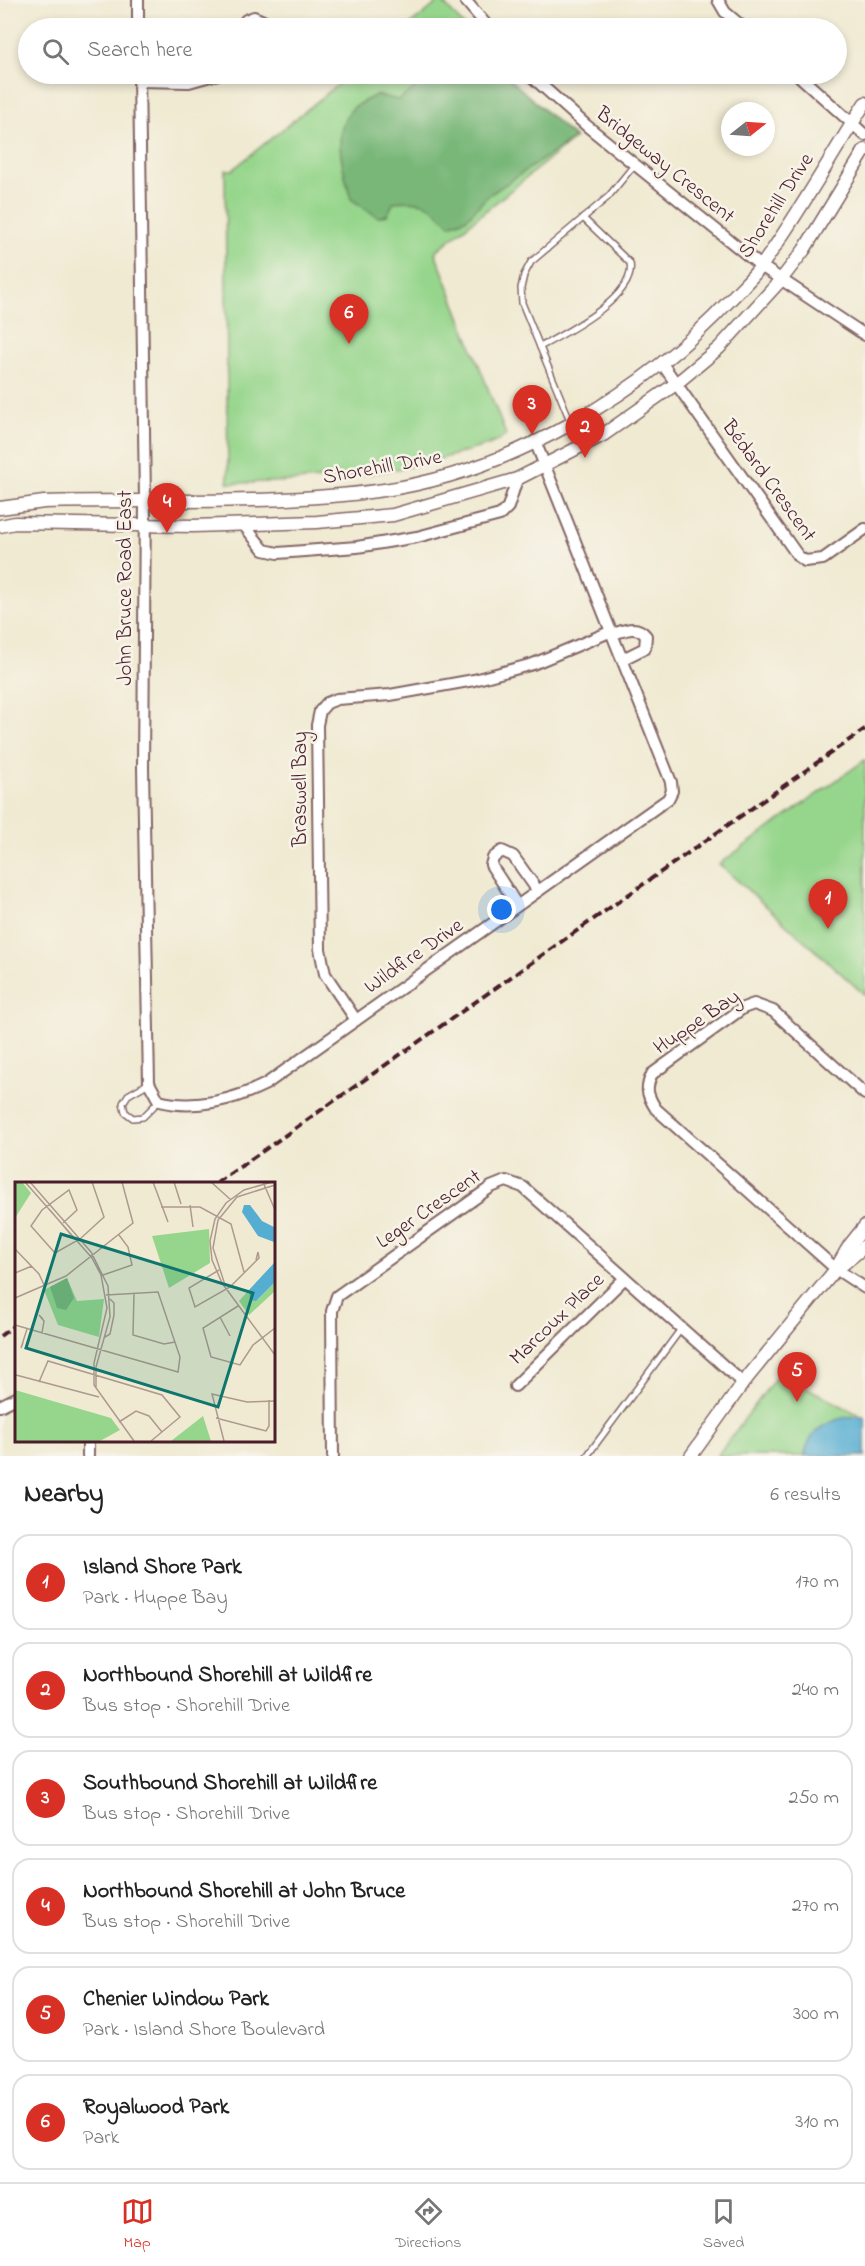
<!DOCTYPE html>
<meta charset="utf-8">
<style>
:root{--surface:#fff;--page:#f6f6f6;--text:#222;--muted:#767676;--line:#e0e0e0;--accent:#d93025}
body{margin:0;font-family:"Indie Flower",sans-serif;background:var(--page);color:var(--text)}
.compass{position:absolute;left:721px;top:102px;width:54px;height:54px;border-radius:50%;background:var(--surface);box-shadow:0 3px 9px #0003;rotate:73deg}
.you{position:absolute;left:502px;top:910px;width:21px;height:21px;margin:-15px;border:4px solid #fff;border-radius:50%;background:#1a73e8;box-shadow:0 0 0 9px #1a73e833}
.badge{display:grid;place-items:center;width:39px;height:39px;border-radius:50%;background:var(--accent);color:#fff;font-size:20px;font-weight:700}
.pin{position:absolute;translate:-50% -50px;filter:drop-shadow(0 2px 3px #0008)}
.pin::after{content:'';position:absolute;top:32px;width:21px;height:18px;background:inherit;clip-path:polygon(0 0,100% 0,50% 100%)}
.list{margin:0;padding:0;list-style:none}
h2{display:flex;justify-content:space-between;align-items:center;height:78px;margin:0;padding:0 24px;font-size:26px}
h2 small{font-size:20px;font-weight:400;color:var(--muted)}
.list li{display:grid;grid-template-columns:39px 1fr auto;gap:18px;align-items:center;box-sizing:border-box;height:96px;margin:0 12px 12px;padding:0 12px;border:2px solid var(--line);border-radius:18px}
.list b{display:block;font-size:22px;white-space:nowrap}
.list p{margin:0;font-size:20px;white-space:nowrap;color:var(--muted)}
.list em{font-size:20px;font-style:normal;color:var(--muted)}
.icon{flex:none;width:33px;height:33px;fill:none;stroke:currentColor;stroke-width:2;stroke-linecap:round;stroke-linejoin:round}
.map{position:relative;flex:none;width:865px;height:1456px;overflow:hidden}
.search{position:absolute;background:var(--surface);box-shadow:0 3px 9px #0003;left:18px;right:18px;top:18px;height:66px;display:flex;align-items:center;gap:15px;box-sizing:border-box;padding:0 21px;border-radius:33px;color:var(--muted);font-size:22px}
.sheet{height:726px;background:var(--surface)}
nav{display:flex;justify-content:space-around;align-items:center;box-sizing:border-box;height:84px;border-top:2px solid var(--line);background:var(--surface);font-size:16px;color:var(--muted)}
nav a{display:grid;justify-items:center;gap:3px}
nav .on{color:var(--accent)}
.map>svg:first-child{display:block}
.green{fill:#96d68c;stroke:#707a5c;stroke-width:1.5}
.forest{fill:#78b778;stroke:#616b52;stroke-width:1.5}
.water{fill:#55add2;stroke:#50667e;stroke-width:1.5}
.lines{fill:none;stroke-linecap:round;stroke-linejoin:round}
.service-casing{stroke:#846665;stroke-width:8}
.minor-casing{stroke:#846665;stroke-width:14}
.tertiary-casing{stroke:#846665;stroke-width:15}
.service{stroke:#fff;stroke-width:5}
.minor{stroke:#fff;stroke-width:10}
.tertiary{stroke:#fff;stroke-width:12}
.rail{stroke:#4a1f2b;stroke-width:4;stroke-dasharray:9 4.5;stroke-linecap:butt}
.labels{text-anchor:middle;stroke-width:5;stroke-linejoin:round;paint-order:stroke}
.street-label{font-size:21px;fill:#4a1f2b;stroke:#f7f3e8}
.inset-road{fill:none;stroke:#ae998f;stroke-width:1.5}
.view{fill:#0f766e;fill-opacity:0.15;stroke:#0f766e;stroke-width:3}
.inset-edge{fill:none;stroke:#4a1f2b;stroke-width:3}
</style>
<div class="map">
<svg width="865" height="1456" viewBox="0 0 865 1456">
<rect width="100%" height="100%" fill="#f7f3e8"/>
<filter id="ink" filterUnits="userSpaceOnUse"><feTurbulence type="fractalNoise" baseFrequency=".0167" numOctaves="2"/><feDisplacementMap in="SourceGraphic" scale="12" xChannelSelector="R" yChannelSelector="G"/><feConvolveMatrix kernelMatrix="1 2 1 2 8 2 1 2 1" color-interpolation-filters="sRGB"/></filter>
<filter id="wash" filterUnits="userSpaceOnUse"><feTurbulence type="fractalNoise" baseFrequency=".008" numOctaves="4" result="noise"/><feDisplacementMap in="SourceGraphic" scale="24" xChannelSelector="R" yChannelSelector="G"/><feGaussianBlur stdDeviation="1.35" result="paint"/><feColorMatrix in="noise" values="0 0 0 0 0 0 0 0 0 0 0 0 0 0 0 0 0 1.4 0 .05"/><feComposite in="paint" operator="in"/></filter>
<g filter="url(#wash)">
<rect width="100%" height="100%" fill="#f0ead2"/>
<g class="green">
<path d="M441,0L466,28H406Z"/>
<path d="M351,74H504L575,138L435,252L506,435C497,444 477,448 464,452C387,477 310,482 228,483L225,170H232Z"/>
<path d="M865,760V995L719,864Z"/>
<path d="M779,1373L865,1418L858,1416L806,1449L805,1456H717Z"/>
</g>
<path class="forest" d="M422,74H504L575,138L489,195L467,218L450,225C430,203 424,199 394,202L387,215L378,217L351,199C344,171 330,133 352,109C358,103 369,99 376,95L399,100L416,87Z"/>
<path class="water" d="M858,1416L865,1418V1456H805C808,1428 833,1417 858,1416Z"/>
</g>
<g filter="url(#ink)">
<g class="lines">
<defs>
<g id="service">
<path d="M540,347C565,333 637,297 630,263L583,218"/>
<path d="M571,423L522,303L521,288L524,275L531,262L608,197L635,164"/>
<path d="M149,1083L128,1095L123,1103L125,1112L133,1118L143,1117L159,1101"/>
<path d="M587,1456L681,1329"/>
</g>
<g id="minor">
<path d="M138,0V28"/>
<path d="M465,0L489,28"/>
<path d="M718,0L725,12L744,28"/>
<path d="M242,28L246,20L254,17L263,21L266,28"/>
<path d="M139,74L145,500L143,768L149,1083L159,1101C195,1110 234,1100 266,1084L668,799L672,791L671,782L535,441"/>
<path d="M529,74L587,126L761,266L865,335"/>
<path d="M797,74L865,135"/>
<path d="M139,81L189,82L218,74"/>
<path d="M663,365L798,556L805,561L823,559L865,529"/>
<path d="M243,524L264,550L278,553L357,547L417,537L500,515L508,507L517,479"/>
<path d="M613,634C625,630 637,624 646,636L645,648L623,659"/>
<path d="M517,905L491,865L493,858L502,851L513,856L538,891"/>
<path d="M356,1020L325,974L320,949L317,725L320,711L327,703L337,699L390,695L474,680L533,664L612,631"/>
<path d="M865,1094L773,1011L754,1004L743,1008L652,1074C645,1089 647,1095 656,1109L836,1269L865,1288"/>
<path d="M515,1386L624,1279"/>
<path d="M0,1406L16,1398"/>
<path d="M88,1440V1456"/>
<path d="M333,1456L332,1311L337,1296L491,1187L506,1181L523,1187L743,1383"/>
</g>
<g id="tertiary">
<path d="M0,508L44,502C157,499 272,506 384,490C513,471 645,392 732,298C742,287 753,277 762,265C799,214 831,156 865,103"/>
<path d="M0,526L15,523L193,526L317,522L393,515L517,479L603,435L677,383L719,348L780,281L804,250L865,150"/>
<path d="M842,1265L865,1246"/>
<path d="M691,1456L743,1383L836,1269L849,1246L865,1226"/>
</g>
</defs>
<use href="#service" class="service-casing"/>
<use href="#minor" class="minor-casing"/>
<use href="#tertiary" class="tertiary-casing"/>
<use href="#service" class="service"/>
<use href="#minor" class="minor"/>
<use href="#tertiary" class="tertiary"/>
<g class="rail">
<path d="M217,1183L865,729"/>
<path d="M0,1336L16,1324"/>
</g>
</g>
</g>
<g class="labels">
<g class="street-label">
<text transform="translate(666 164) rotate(39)" y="7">Bridgeway Crescent</text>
<text transform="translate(775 205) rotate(-57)" y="7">Shorehill Drive</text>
<text transform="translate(382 466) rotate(-10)" y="7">Shorehill Drive</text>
<text transform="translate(770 480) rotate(54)" y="7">Bédard Crescent</text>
<text transform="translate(124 588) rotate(-90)" y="7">John Bruce Road East</text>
<text transform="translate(299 789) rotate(-90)" y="7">Braswell Bay</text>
<text transform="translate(413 955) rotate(-35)" y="7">Wildfire Drive</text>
<text transform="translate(696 1021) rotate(-34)" y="7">Huppe Bay</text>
<text transform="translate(428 1208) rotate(-35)" y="7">Leger Crescent</text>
<text transform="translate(556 1318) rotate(-44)" y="7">Marcoux Place</text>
</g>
</g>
<g transform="translate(15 1182)">
<rect width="260" height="260" fill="#f0ead2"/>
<path d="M0,0H7L16,11L0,36ZM194,47L195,81L154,106L137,54ZM52,96L62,119L89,117L84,155L43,143L29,108ZM259,101V110L234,133L224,119L234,108L243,117ZM0,208L96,236L105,248L85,259H0ZM188,234L196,259H156Z" fill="#96d68c"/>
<path d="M52,96L59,116L51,128L42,126L35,105Z" fill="#78b778"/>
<path d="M229,23H235L247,39L259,45V60L243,54L227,30ZM259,81V101L241,119L235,118L234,108Z" fill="#55add2"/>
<path class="inset-road" d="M10,0L77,76L86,93L92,126L79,181V203L119,259M15,0L76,70L93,104L95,135L81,185V206M138,0L153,40M159,0L166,22M196,0L216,18M248,0L260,28M257,0L229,8L211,21L200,37L195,59L197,78L207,101L260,173M175,23L178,45M146,25H185L216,42L229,90M35,28L57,54M48,41L62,28L54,8L27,28L16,44L40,71L65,57L89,35L77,0M0,67L24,92L30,105M204,88L174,106L180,125L215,105L244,76L243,70L241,78M0,91L17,84M88,93L117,83L113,65L104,53M210,103L198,66L203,38L222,15L260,3M119,111L118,153L149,162L160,160M0,116L51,94L118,41L107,0M223,124L188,146L196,175L225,183L238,163L260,146M205,135L215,154M0,143L163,190L165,175L143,110L91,113M27,151L29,139L24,133L28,137M90,155L95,152L99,133V121L95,117M8,161L6,166L12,147M1,193L84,215M24,200L33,179L147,213L165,235L136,259M201,236L251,249L254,244V218M104,240L121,229L134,234L147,250M209,259L197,212L232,220L260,219"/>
<path class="view" d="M46,52L238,111L203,225L11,166Z"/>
<rect width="260" height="260" class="inset-edge"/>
</g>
</svg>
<svg class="compass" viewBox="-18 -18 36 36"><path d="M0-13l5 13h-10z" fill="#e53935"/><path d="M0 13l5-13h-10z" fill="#767676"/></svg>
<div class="you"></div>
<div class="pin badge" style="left:828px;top:929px">1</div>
<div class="pin badge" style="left:585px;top:458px">2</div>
<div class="pin badge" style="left:532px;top:435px">3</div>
<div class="pin badge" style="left:167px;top:533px">4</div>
<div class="pin badge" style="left:797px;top:1402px">5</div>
<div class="pin badge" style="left:349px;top:344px">6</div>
<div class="search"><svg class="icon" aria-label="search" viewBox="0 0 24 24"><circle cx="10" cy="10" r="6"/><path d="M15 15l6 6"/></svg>Search here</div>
</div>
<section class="sheet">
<h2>Nearby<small>6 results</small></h2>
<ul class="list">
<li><span class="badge">1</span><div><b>Island Shore Park</b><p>Park · Huppe Bay</p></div><em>170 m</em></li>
<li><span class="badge">2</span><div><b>Northbound Shorehill at Wildfire</b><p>Bus stop · Shorehill Drive</p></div><em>240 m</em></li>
<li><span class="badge">3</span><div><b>Southbound Shorehill at Wildfire</b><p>Bus stop · Shorehill Drive</p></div><em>250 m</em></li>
<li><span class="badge">4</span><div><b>Northbound Shorehill at John Bruce</b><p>Bus stop · Shorehill Drive</p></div><em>270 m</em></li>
<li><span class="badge">5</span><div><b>Chenier Window Park</b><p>Park · Island Shore Boulevard</p></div><em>300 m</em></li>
<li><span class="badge">6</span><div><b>Royalwood Park</b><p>Park</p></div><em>310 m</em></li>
</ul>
</section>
<nav>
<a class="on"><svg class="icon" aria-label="map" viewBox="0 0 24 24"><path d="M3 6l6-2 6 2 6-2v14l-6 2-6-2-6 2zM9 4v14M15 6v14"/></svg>Map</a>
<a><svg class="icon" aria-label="directions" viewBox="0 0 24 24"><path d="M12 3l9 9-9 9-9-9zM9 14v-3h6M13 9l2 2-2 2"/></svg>Directions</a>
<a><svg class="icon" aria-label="saved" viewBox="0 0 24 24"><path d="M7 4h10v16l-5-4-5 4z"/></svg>Saved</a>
</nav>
